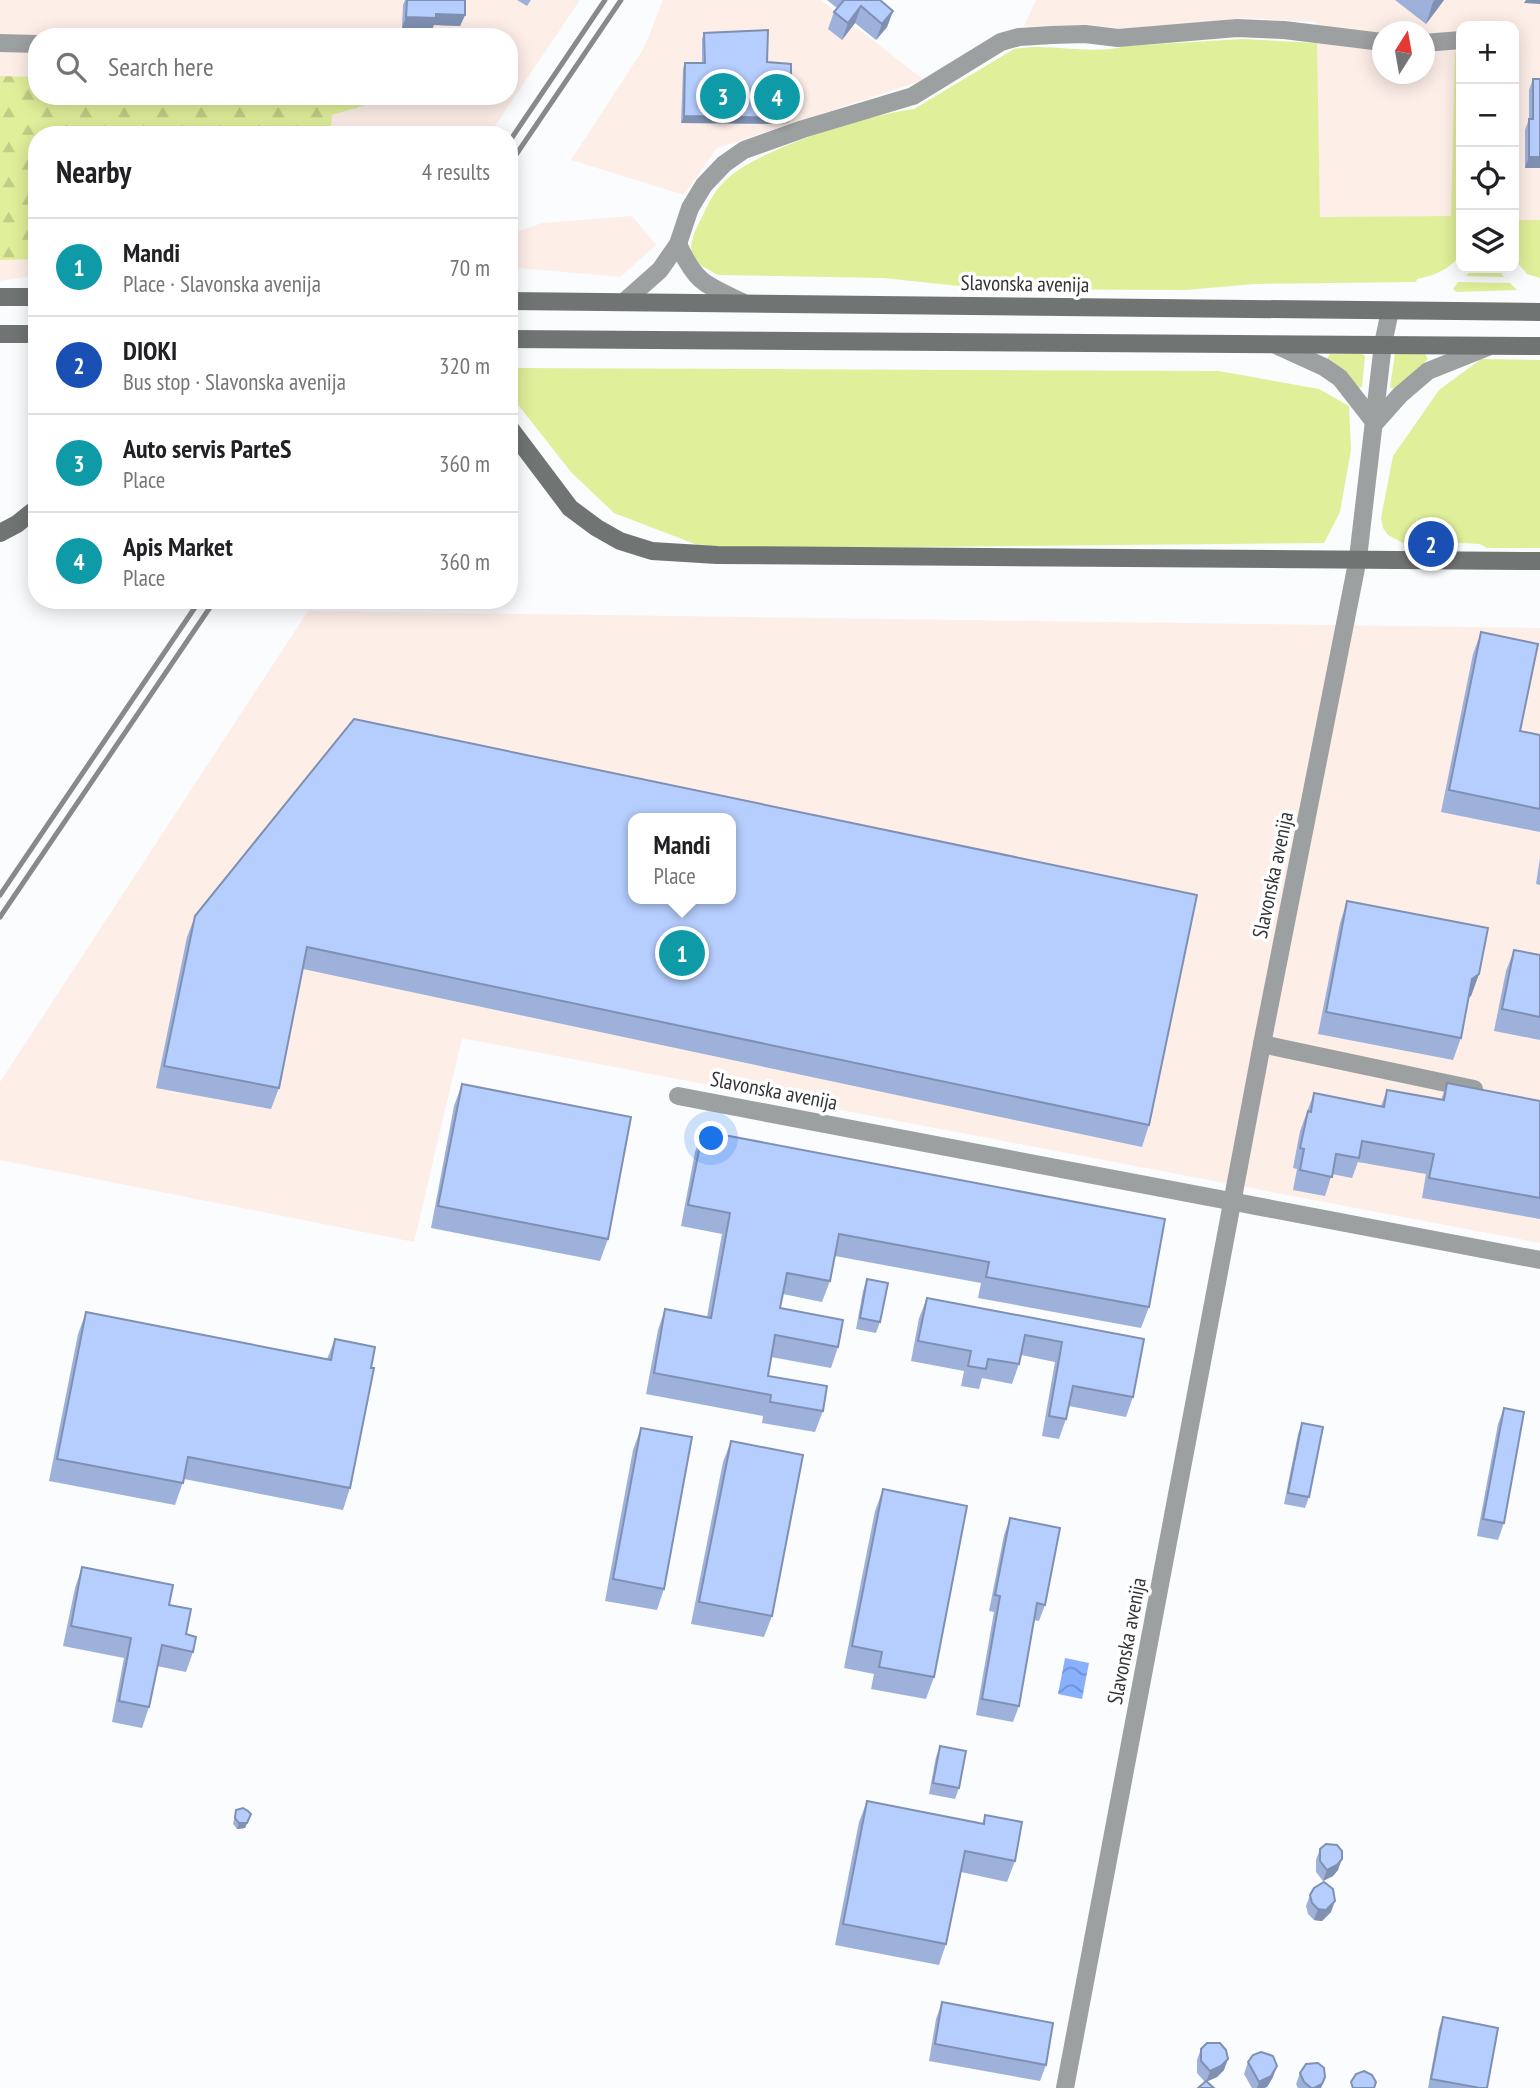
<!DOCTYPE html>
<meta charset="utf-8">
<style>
:root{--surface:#fff;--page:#f2f2f2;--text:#202124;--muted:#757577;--line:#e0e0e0;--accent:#111827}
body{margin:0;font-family:"PT Sans Narrow",sans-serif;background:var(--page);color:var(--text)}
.controls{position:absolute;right:21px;top:21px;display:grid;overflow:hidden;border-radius:14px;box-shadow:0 4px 18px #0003}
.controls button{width:63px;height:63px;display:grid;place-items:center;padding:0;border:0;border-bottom:2px solid var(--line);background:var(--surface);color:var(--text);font:35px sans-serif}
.compass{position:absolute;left:1372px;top:21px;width:63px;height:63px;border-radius:50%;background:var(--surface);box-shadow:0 4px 18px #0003;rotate:11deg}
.you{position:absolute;left:712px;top:1139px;width:24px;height:24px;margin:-18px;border:5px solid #fff;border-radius:50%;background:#1a73e8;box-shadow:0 0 0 10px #1a73e833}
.badge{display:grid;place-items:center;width:46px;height:46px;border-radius:50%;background:var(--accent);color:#fff;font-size:23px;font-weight:700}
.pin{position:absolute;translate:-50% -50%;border:4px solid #fff;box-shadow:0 2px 7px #0006}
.popup{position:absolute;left:628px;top:813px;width:108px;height:91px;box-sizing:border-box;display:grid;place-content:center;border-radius:14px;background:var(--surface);filter:drop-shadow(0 2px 5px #0005);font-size:23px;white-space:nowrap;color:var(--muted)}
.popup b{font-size:26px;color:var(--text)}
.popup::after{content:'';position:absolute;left:50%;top:100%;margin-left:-14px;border:14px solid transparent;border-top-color:var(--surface)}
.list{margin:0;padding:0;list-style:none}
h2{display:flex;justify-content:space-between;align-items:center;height:91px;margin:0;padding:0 28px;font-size:30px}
h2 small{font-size:23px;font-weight:400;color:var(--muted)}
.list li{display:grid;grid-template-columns:46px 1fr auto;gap:21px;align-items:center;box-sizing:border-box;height:98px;padding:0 28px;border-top:2px solid var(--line)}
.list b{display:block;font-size:26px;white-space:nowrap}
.list p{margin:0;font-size:23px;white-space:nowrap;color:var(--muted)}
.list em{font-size:23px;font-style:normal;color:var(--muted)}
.icon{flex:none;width:38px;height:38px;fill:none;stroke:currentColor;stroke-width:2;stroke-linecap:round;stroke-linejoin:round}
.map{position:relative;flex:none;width:1540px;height:2088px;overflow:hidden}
.search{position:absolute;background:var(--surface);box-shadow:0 4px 18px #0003;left:28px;top:28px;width:490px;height:77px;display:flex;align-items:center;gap:18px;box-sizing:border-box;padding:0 24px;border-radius:28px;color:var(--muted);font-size:26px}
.panel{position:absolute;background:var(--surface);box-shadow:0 4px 18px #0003;left:28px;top:126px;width:490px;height:483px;border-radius:28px}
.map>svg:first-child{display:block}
.commercial{fill:#fdeee8;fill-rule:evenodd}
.grass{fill:#e0ef9a}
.forest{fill:url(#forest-firs)}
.water{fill:url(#water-waves)}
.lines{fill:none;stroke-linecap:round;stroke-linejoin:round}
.street{stroke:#9da0a0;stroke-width:18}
.secondary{stroke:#707574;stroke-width:18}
.rail{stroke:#87898b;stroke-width:5}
.wall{fill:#9db1da}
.shaded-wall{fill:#7f90b2}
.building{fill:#b6cefe;stroke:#7f90b2;stroke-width:2;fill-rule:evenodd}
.labels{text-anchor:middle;stroke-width:7;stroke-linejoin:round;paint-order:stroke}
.street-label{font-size:21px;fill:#333436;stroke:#fff}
</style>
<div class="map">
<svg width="1540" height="2088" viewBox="0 0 1540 2088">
<defs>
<pattern id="forest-firs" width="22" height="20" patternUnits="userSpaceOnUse" patternTransform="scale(1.75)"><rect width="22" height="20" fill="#e0ef9a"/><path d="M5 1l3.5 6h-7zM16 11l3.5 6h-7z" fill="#c1ce85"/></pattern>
<pattern id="water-waves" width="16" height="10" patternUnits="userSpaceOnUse" patternTransform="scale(1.75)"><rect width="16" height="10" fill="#88b0fd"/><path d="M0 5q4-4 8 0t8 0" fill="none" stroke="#7090ce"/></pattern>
</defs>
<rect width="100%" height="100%" fill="#fafcfe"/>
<g class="commercial">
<path d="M0,0H580L489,135H37V275L0,281ZM37,37H509V96H37Z"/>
<path d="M663,0H821L924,80L717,148L684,195L571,160L644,48Z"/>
<path d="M1036,0H1540V220H1514V26H1461V52L1455,54L1452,216L1320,218L1316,22L1245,18L1130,29L1024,26ZM1382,32H1424V74H1382Z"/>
<path d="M632,216L656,245L620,277L509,267V241L513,233L542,223Z"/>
<path d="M308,611L1540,628V1243L462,1038L414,1242L0,1160V1082ZM633,818H731V899H633Z"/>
</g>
<g class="grass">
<path d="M1243,39L1317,43L1320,217L1451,216L1455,53L1461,52V254C1449,270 1436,275 1417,279L1416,282L1255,284L1185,290L987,289L884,278L718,275L702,266L692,257C689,241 695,231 702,217C709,202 716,188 729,177C765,147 866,115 914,109L1014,49C1051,42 1089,56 1126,46Z"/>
<path d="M1514,220H1540V278L1527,274L1514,259Z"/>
<path d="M1473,268H1498L1504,277L1466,276Z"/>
<path d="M1458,282L1510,283L1517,290L1456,292L1453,289Z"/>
<path d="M1395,353L1425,354L1428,359L1395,390L1390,387Z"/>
<path d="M1330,354H1362L1365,356L1362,387L1358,388L1327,359Z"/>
<path d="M1481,359L1540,360V548H1487L1480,544L1421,541L1405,544L1388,535L1383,528L1381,518L1393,456L1439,390Z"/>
<path d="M509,368L1219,371L1319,389L1349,406L1351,450L1340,512L1324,543L708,549L614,513L571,472L519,406L509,402Z"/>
</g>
<path class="forest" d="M0,76L37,77V96H396L332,115L330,135H37V259L0,260Z"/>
<path class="water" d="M1065,1658L1089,1663L1082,1699L1058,1694Z"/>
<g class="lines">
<g class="street">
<path d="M0,43L37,44"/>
<path d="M1424,43L1461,40"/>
<path d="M678,244C696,283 704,284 742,302"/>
<path d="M625,301L660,270L678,244L690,208L704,185L724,164L744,150L803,129L913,96L1001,42L1019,37L1052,35L1085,34L1118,38L1237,28L1284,30L1382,42"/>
<path d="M1278,346L1324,367L1340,378L1375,423"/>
<path d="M1375,423L1400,395L1428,371L1488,347"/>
<path d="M1262,1044L1474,1089"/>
<path d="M678,1096L1540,1260"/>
<path d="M1065,2088L1262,1044L1358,558L1383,344L1390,311"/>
</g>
<g class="secondary">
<path d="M0,297H37"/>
<path d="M509,301L1540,312"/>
<path d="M0,334H37"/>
<path d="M509,339L1540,346"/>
<path d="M509,427L570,508L597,528L620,541L652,551L717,555L1540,561"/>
<path d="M0,533L17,524L37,508"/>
</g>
<g class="rail">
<path d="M509,142L605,0"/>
<path d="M509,165L621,0"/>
<path d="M0,895L200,600"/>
<path d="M0,917L215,600"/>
</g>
</g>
<g class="wall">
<path d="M405,0H465V15L460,26L434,25L432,29L402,28L403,5Z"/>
<path d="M517,0H531L527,6Z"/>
<path d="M827,0H880L893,11L887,27L876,40L855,23L842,40L828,29L834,12L837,8Z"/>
<path d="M1395,0H1444L1426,24Z"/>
<path d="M704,33L767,62L791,115L789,122L782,124L681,123L683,69L685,63H702V39Z"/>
<path d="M1533,79L1540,168H1525V130L1529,119V90Z"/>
<path d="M1481,632L1520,731L1540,735V832L1441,812L1473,654Z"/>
<path d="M1540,858V885L1536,884Z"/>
<path d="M1347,901L1479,974L1471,996L1469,998L1461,1038L1453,1060L1318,1034L1340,923Z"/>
<path d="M195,916L1149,1125L1142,1147L303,969L279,1088L271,1109L156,1088L187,937Z"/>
<path d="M1514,950L1540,955V1040L1494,1031L1506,971Z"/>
<path d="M1447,1083L1540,1101V1219L1422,1198L1426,1174L1358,1162L1352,1178L1332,1174L1325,1196L1293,1190L1297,1169L1293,1168L1300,1131L1314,1093L1381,1106L1387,1090L1441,1100Z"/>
<path d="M462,1084L608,1239L600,1261L431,1228L454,1106Z"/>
<path d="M703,1131L1149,1307L1141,1328L978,1298L981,1283L835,1256L830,1281L822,1302L783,1294L780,1308L838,1347L831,1368L771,1357L768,1376L823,1411L815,1432L762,1423L763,1416L646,1394L658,1330L665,1309L707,1317L722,1234L681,1226L695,1152Z"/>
<path d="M867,1279L880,1322L876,1333L856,1329L863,1291Z"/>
<path d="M927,1298L1144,1339L1133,1397L1126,1417L1069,1406L1066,1419L1059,1439L1042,1436L1055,1362L1021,1355L1019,1364L1012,1384L982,1378L979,1389L961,1386L964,1371L911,1361L919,1318Z"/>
<path d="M86,1312L327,1359L335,1339L350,1488L343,1510L184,1479L175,1505L49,1481L78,1334Z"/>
<path d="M1504,1408V1523L1498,1540L1477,1536L1498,1424Z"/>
<path d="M1302,1423L1309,1497L1305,1508L1284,1504L1298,1434Z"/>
<path d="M641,1428L664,1589L657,1610L605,1601L633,1450Z"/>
<path d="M731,1441L772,1616L764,1637L691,1624L723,1462Z"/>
<path d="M883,1489L934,1677L926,1699L871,1689L874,1674L844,1668L875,1511Z"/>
<path d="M1010,1518L1045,1605L1039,1621L1034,1620L1019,1706L1013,1722L976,1715L994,1612L989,1611L1004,1535Z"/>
<path d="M82,1567L169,1605L186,1634L193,1652L186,1672L157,1666L149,1707L142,1728L112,1722L124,1658L63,1646L75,1588Z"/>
<path d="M940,1746L959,1788L955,1799L929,1794L936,1757Z"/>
<path d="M867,1801L982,1824L985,1815L1015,1861L1007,1882L961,1872L946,1944L939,1965L835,1945L859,1822Z"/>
<path d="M236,1810L251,1814L245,1828L237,1829L233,1824Z"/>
<path d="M1320,1849L1338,1870L1333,1876L1323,1881L1316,1872V1860Z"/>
<path d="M1310,1895L1331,1912L1322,1921L1314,1920L1308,1914L1306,1906Z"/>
<path d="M942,2002L1046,2065L1040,2081L929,2061L936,2019Z"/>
<path d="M1443,2017L1487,2088H1428L1439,2028Z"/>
<path d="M1201,2049L1224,2070L1217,2077L1205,2082L1197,2073V2060Z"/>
<path d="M1248,2062L1273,2077L1267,2087L1264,2088H1252L1244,2074Z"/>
<path d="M1300,2073L1325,2077L1321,2088H1298L1296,2084Z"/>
</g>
<g class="shaded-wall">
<path d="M1435,0H1444L1426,24L1433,2Z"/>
<path d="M1526,0H1540V4L1524,3Z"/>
<path d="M861,6L855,23L842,40L848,23Z"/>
<path d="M893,11L887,27L876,40L882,24Z"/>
<path d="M436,14L465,15L460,26L434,25L432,29L402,28L406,17Z"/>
<path d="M791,115L789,122L782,124L681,123L684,116Z"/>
<path d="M1529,157H1540V168H1525Z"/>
<path d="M1479,974L1471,996L1464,1000L1472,979Z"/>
<path d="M239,1823H247L245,1828L237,1829Z"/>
<path d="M1342,1859L1338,1870L1333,1876L1323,1881L1327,1870Z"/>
<path d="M1335,1901L1331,1912L1322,1921L1314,1920L1318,1909Z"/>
<path d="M1228,2059L1224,2070L1217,2077L1206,2082L1210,2071Z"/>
<path d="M1277,2066L1273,2077L1267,2087L1264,2088H1257L1259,2082Z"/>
<path d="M1325,2077L1321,2088H1314Z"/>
</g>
<g class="building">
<path d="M407,0H465V15L436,14V18L406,17Z"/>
<path d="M844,0H880L893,11L882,24L861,6L848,23L834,12Z"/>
<path d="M768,30L767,62L791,64V115L784,118L684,116L685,63H705L704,33Z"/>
<path d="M1533,79H1540V157H1529V119H1533Z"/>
<path d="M1481,632L1538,644L1520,731L1540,735V809L1449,790Z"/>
<path d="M354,719L1197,895L1149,1125L307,947L279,1088L164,1066L195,916ZM633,818H731V899H633Z"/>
<path d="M1347,901L1488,928L1479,974L1472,979L1461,1038L1326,1012Z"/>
<path d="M1514,950L1540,955V1017L1502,1009Z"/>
<path d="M1447,1083L1540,1101V1198L1429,1178L1434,1154L1362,1141L1359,1158L1336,1154L1332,1177L1300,1170L1304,1149L1300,1148L1308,1111L1311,1112L1314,1093L1384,1107L1387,1090L1444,1100Z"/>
<path d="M462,1084L631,1117L608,1239L438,1206Z"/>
<path d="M703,1131L1165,1219L1149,1307L986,1277L989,1262L839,1234L830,1281L787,1273L780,1308L843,1320L838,1347L775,1335L768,1376L827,1386L823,1411L770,1402L771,1395L654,1373L665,1309L711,1318L730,1213L688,1205Z"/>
<path d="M867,1279L888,1283L880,1322L860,1318Z"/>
<path d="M927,1298L1144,1339L1133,1397L1073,1386L1066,1419L1049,1416L1062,1342L1025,1335L1019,1364L988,1359L986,1369L968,1366L971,1351L918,1341Z"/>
<path d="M86,1312L331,1360L335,1339L375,1347L371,1368H374L350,1488L188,1457L183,1483L57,1459Z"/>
<path d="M1504,1408L1524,1412L1504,1523L1483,1519Z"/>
<path d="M1302,1423L1323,1427L1309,1497L1288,1493Z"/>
<path d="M641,1428L692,1437L664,1589L613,1579Z"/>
<path d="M731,1441L803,1455L772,1616L699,1602Z"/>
<path d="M883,1489L967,1506L934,1677L879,1667L882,1652L852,1646Z"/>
<path d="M1010,1518L1060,1528L1045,1605L1037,1603L1019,1706L982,1699L1000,1596L995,1595Z"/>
<path d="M82,1567L173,1585L169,1605L191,1609L186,1634L196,1637L193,1652L162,1645L149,1707L119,1701L131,1638L71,1626Z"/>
<path d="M940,1746L966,1751L959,1788L933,1783Z"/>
<path d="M867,1801L984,1824L985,1815L1022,1822L1015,1861L965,1851L946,1944L843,1924Z"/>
<path d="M243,1808L248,1811L251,1814L247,1823H239L235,1818L236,1810Z"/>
<path d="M1326,1844L1337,1845L1342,1851V1859L1337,1865L1327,1870L1320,1861V1849Z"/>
<path d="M1324,1882L1333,1889L1335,1901L1326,1910L1318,1909L1312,1903L1310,1895L1314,1888Z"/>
<path d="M942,2002L1053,2023L1046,2065L935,2044Z"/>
<path d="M1443,2017L1498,2028L1487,2088H1480L1431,2079Z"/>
<path d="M1207,2043H1220L1226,2050L1228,2059L1221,2066L1210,2071L1201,2061V2049Z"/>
<path d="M1261,2052L1273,2056L1277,2066L1271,2076L1259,2082L1248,2062L1253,2055Z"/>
<path d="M1318,2063L1324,2068L1325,2077L1322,2084L1314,2088H1311L1304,2082L1300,2073L1306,2064Z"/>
<path d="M1364,2071L1372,2075L1376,2082L1374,2088H1353L1351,2082L1356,2074Z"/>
<path d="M1206,2081L1214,2088H1198Z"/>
</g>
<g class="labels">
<g class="street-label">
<text transform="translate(1025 284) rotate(1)" y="7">Slavonska avenija</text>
<text transform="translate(1273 875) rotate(-78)" y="7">Slavonska avenija</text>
<text transform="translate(774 1091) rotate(11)" y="7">Slavonska avenija</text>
<text transform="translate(1127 1641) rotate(-79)" y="7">Slavonska avenija</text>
</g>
</g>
</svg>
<div class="controls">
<button>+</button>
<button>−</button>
<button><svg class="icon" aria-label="locate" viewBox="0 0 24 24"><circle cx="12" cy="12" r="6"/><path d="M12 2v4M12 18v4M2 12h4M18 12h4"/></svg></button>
<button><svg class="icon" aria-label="layers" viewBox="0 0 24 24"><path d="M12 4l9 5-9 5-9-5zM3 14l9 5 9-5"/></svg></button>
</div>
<svg class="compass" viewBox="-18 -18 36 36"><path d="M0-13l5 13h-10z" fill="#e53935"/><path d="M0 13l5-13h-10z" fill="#757577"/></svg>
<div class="you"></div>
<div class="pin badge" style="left:682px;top:953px;background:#0f9aa8">1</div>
<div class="popup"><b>Mandi</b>Place</div>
<div class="pin badge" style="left:1431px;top:544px;background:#1a4fb4">2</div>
<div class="pin badge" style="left:723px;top:96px;background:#0f9aa8">3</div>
<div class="pin badge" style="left:777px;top:97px;background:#0f9aa8">4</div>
<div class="search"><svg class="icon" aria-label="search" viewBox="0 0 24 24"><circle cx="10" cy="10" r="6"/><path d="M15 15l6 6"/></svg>Search here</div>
<section class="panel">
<h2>Nearby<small>4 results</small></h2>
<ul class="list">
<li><span class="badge" style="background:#0f9aa8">1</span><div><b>Mandi</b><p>Place · Slavonska avenija</p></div><em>70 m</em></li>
<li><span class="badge" style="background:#1a4fb4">2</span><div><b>DIOKI</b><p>Bus stop · Slavonska avenija</p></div><em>320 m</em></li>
<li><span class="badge" style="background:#0f9aa8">3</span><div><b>Auto servis ParteS</b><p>Place</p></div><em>360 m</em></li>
<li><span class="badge" style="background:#0f9aa8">4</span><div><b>Apis Market</b><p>Place</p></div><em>360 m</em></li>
</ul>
</section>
</div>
